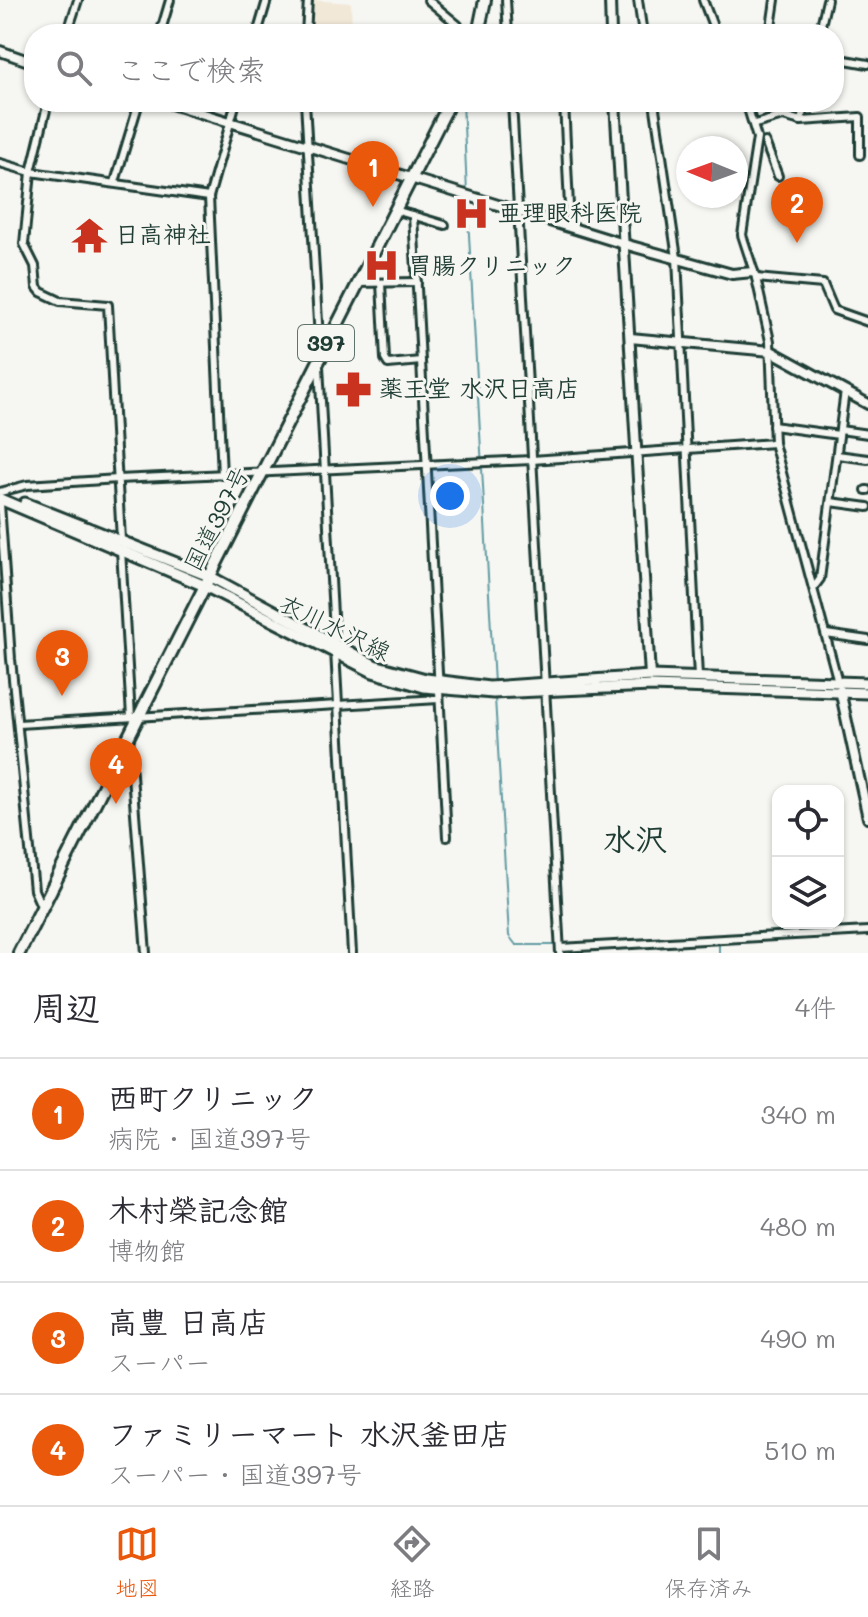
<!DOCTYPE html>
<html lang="ja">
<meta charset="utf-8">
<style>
:root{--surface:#fff;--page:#f7f7f7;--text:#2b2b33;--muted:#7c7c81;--line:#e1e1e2;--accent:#ea580c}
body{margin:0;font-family:Mali,"Klee One",sans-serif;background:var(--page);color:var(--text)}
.controls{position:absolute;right:24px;bottom:24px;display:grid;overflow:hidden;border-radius:16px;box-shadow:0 2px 6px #0004}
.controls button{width:72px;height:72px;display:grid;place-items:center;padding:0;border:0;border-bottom:2px solid var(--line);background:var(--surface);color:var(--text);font:40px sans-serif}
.compass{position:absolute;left:676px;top:136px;width:72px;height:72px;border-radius:50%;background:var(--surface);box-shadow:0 2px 6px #0004;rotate:271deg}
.you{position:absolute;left:450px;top:496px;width:28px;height:28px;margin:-20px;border:6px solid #fff;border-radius:50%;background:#1a73e8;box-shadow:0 0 0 12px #1a73e833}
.badge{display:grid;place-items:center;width:52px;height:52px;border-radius:50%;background:var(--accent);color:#fff;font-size:26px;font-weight:700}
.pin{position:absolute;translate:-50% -66px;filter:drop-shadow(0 2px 4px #0008)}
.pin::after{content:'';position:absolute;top:42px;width:28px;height:24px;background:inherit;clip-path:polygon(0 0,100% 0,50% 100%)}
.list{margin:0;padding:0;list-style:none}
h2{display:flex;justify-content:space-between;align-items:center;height:104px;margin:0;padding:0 32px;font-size:34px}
h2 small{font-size:26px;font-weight:400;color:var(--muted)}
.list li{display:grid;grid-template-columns:52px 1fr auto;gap:24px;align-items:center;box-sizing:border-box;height:112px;padding:0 32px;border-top:2px solid var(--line)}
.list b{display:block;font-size:30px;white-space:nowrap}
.list p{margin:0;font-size:26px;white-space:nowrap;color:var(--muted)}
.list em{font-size:26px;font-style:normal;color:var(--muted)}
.icon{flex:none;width:44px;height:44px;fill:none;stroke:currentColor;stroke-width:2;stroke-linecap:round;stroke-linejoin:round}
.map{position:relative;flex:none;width:868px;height:953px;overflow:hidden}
.search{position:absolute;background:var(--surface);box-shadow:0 2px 6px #0004;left:24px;right:24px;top:24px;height:88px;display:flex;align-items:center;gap:20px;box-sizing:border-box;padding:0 28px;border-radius:32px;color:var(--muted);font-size:30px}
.sheet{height:552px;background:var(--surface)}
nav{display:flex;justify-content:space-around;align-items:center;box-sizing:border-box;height:112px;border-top:2px solid var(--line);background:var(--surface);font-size:22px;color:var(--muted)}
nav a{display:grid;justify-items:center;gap:4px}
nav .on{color:var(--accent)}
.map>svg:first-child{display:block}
.built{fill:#f2e8d8}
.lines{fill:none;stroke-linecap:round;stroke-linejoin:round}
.stream{stroke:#629ca3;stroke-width:2}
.minor-casing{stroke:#1f3d34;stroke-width:12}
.tertiary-casing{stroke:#1f3d34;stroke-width:14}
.secondary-casing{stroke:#1f3d34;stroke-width:15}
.trunk-casing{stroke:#1f3d34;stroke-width:16}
.minor{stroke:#f6f6f2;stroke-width:6}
.tertiary{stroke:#f6f6f2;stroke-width:8}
.secondary{stroke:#f6f6f2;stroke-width:9}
.trunk{stroke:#f6f6f2;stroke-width:10}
.labels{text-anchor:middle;stroke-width:6;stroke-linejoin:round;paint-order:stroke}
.shield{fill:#f6f6f2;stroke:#60746d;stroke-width:2}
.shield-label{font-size:22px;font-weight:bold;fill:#1f3d34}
.poi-label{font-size:24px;font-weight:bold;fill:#1f3d34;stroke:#f6f6f2;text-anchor:start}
.street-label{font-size:24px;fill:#1f3d34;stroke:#f6f6f2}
.district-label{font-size:32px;font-weight:bold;fill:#1f3d34;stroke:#f6f6f2}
</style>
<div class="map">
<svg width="868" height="953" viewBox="0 0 868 953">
<rect width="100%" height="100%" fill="#f6f6f2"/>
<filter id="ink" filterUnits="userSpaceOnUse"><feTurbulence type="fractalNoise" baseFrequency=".0125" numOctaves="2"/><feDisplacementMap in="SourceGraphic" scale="16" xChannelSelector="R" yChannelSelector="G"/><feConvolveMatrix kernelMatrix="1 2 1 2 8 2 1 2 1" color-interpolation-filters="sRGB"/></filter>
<g filter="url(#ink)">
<path class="built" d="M310,0L351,3L352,34H308Z"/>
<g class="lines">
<g class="stream">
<path d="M463,102L467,193"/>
<path d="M467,199L494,684"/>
<path d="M495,698L509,936L516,945H556"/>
<path d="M719,943V953"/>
<path d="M562,944L718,936"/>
</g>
<defs>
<g id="minor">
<path d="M428,0L458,25L460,34"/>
<path d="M506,0L508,34"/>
<path d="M638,0L643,34"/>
<path d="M703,0L716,34"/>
<path d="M67,34L78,0"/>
<path d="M160,34L170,0"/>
<path d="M257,34L267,0"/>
<path d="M306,34L308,0"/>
<path d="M770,34L775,0"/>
<path d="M819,34L827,0"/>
<path d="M834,58L868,64"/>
<path d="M48,102L31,172L24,244L35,266L37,287L41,292L60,301L108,305L121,540"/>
<path d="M305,102L320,356"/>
<path d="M512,102L560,953"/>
<path d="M564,102L570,227"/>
<path d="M654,102L677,258L698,677"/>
<path d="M746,102L757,138L742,235L756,278L770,341L774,443L838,682"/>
<path d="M801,121L805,102"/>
<path d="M755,124L783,116L801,121L860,117V155"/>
<path d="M765,142L778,176"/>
<path d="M0,163L31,172L209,197"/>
<path d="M115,182L139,102"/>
<path d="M395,210L445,225"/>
<path d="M413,215L447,837"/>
<path d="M756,278L823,284L834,310L868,322"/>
<path d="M357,283L417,282"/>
<path d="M381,283L385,359L388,364L421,361"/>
<path d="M319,366L352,953"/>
<path d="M773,426L839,435"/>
<path d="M840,430L868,434"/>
<path d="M837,455L868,459"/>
<path d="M222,475L209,197L236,102"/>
<path d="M866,490H868"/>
<path d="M0,492L27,485L118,479L532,460L774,443"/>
<path d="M831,502L868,507"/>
<path d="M0,504L11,659L34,890L42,908"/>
<path d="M121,550L131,717"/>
<path d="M814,587L820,579L845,391"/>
<path d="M826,634L868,640"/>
<path d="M18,724L439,699"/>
<path d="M129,737L146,953"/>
<path d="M560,948L868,931"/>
</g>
<g id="tertiary">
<path d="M610,0L611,34"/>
<path d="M0,51L34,63"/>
<path d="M165,102L624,244L732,274L753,272"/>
<path d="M615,102L650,676"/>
<path d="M630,338L771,351L868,404"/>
<path d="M840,690L868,818"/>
</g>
<g id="secondary">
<path d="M0,499L205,586L373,672L424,687L493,693L651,686L868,693"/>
<path d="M25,503L209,576L374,665L426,679L489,687L650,676L868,683"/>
</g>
<g id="trunk">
<path d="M478,34L485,0"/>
<path d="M19,953L450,102"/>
</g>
</defs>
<use href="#minor" class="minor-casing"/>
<use href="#tertiary" class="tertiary-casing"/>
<use href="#secondary" class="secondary-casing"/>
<use href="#trunk" class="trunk-casing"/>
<use href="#minor" class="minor"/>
<use href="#tertiary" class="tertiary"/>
<use href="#secondary" class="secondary"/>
<use href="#trunk" class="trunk"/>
</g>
</g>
<defs>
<symbol id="hospital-bare" viewBox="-9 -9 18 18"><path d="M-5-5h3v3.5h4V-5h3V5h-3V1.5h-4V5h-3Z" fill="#c8321e" stroke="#f6f6f2" stroke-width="2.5" paint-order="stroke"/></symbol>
<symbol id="temple-bare" viewBox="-9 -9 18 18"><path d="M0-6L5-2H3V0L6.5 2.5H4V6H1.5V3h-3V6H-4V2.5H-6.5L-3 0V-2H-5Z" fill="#c8321e" stroke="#f6f6f2" stroke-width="2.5" paint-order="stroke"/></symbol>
<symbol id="pharmacy-bare" viewBox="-9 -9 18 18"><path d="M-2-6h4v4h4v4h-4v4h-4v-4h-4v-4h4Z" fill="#c8321e" stroke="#f6f6f2" stroke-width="2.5" paint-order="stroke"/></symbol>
</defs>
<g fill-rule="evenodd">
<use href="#hospital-bare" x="446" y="188" width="51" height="51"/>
<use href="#temple-bare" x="64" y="210" width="51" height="51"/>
<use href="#hospital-bare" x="356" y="240" width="51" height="51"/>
<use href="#pharmacy-bare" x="328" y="364" width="51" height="51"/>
</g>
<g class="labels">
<rect class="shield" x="298" y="325" width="56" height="36" rx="6"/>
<g class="shield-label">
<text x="326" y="351">397</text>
</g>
<g class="poi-label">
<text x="498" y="221">亜理眼科医院</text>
<text x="115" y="243">日高神社</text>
<text x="408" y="274">胃腸クリニック</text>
<text x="379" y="397">薬王堂 水沢日高店</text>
</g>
<g class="street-label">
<text transform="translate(217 519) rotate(-63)" y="8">国道397号</text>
<text transform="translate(335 628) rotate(26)" y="8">衣川水沢線</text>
</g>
<g class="district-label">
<text x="635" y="851">水沢</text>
</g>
</g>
</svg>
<div class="controls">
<button><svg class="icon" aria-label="locate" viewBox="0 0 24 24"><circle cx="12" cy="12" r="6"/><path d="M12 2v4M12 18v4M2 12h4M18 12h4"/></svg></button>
<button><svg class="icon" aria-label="layers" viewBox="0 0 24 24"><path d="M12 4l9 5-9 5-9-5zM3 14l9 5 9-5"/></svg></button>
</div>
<svg class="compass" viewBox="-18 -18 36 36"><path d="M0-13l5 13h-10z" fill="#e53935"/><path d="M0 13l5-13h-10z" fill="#7c7c81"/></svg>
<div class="you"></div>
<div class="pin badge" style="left:373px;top:207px">1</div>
<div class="pin badge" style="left:797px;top:243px">2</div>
<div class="pin badge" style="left:62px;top:696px">3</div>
<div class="pin badge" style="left:116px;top:804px">4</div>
<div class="search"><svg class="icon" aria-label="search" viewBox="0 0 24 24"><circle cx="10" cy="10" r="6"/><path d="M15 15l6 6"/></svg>ここで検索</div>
</div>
<section class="sheet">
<h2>周辺<small>4件</small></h2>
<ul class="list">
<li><span class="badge">1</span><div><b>西町クリニック</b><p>病院 · 国道397号</p></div><em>340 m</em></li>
<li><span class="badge">2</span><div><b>木村榮記念館</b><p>博物館</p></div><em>480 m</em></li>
<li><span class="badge">3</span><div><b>高豊 日高店</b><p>スーパー</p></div><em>490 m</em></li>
<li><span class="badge">4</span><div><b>ファミリーマート 水沢釜田店</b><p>スーパー · 国道397号</p></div><em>510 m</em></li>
</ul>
</section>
<nav>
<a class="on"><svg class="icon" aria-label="map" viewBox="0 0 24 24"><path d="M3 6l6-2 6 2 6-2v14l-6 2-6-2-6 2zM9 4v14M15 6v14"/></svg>地図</a>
<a><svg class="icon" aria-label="directions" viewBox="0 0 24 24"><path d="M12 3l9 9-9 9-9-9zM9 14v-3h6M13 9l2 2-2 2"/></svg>経路</a>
<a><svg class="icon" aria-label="saved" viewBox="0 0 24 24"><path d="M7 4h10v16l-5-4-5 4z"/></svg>保存済み</a>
</nav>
